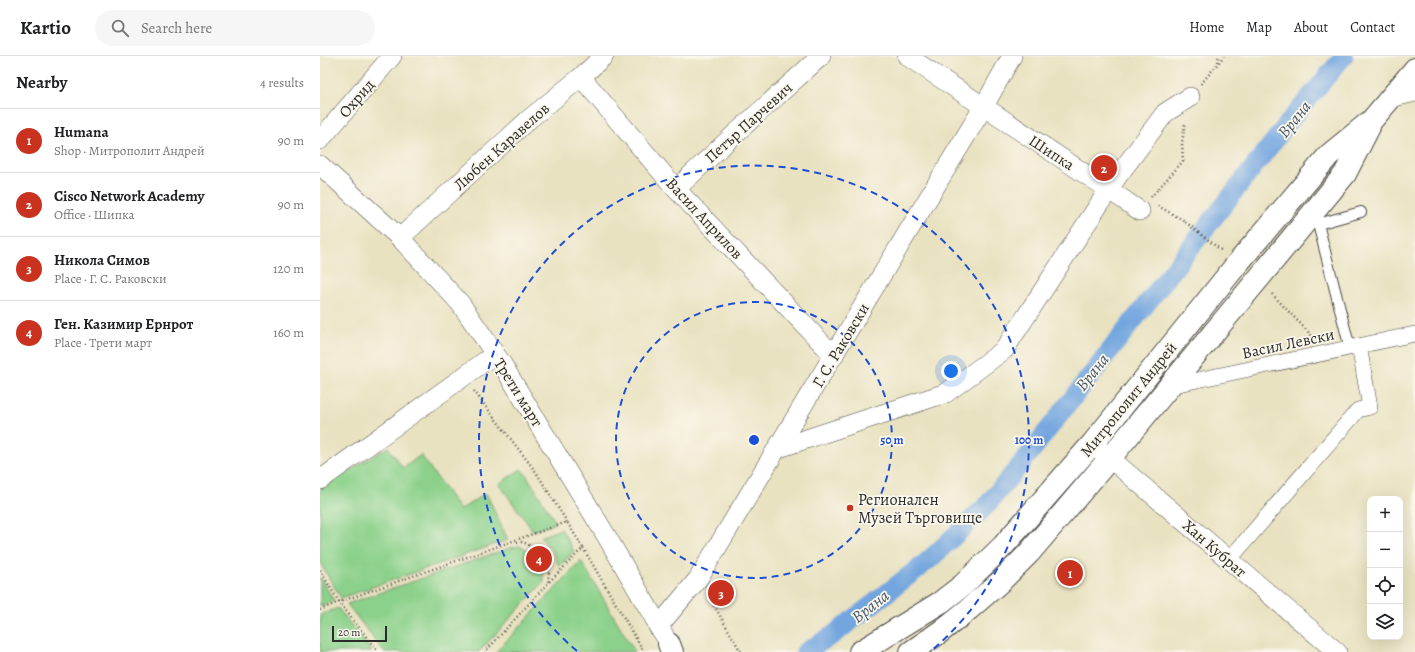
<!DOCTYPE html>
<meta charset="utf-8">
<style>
:root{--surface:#fff;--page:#f6f6f6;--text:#202124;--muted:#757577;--line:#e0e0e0;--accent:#c8321e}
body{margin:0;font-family:Alegreya,serif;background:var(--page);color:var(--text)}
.controls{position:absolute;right:12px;bottom:12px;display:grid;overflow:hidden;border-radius:8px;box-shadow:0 4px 16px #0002}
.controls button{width:36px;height:36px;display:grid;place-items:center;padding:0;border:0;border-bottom:1px solid var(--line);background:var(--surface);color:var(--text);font:20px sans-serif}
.scale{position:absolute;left:12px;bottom:10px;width:55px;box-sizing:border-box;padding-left:4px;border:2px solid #2b2b2b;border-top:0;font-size:11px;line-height:14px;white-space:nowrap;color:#2b2b2b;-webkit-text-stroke:3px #fbf7ec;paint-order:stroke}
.you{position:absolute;left:631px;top:315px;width:14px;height:14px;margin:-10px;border:3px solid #fff;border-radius:50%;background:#1a73e8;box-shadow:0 0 0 6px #1a73e833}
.badge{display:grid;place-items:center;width:26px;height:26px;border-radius:50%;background:var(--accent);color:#fff;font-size:13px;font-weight:700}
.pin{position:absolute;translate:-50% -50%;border:2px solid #fff;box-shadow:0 1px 4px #0006}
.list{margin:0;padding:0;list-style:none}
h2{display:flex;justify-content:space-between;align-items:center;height:52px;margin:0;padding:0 16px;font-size:17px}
h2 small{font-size:13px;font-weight:400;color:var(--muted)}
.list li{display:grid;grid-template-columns:26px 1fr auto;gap:12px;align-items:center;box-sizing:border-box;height:64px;padding:0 16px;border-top:1px solid var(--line)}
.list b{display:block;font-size:15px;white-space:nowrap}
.list p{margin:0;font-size:13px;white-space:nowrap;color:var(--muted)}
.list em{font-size:13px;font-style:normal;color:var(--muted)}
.icon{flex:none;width:22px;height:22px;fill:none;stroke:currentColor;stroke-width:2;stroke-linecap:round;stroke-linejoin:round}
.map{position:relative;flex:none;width:1095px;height:596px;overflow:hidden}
header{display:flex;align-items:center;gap:24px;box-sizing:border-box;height:56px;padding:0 20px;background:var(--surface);border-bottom:1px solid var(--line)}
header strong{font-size:19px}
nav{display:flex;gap:22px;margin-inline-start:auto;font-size:14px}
.search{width:280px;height:36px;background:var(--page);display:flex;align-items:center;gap:10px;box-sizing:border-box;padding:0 14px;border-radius:22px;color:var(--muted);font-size:15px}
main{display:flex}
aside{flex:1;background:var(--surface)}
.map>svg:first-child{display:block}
.green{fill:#8cd18b;stroke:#5c7e5b}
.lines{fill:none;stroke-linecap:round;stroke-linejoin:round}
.canal{stroke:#73a6df;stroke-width:19}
.service-casing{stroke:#484642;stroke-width:12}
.pedestrian-casing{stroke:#484642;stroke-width:16}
.minor-casing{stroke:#484642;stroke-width:20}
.tertiary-casing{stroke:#484642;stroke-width:24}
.secondary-casing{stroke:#484642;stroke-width:24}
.path{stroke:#484642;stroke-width:2.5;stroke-dasharray:1 3;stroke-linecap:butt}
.service{stroke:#fff;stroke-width:10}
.pedestrian{stroke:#fff;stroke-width:15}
.minor{stroke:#fff;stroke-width:19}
.tertiary{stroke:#fff;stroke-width:22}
.secondary{stroke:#fff;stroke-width:22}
.ring{fill:none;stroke:#1d4ed8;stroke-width:2;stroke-dasharray:7 5}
.poi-dot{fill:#c8321e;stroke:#fbf7ec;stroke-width:1.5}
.labels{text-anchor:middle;stroke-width:3.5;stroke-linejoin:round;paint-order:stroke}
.street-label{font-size:16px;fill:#2b2b2b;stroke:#fbf7ec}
.poi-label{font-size:16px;fill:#2b2b2b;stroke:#fbf7ec;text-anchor:start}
.water-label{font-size:17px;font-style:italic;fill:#44566a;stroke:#fbf7ec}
.centre{fill:#1d4ed8;stroke:#fbf7ec;stroke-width:2}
.ring-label{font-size:12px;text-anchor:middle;font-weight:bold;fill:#1d4ed8;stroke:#fbf7ec;stroke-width:3.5;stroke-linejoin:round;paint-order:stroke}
</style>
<header>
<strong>Kartio</strong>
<div class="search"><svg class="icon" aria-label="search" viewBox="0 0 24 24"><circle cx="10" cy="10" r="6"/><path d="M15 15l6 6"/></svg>Search here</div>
<nav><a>Home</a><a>Map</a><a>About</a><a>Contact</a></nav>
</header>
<main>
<aside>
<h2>Nearby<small>4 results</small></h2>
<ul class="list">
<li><span class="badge">1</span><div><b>Humana</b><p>Shop · Митрополит Андрей</p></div><em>90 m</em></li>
<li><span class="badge">2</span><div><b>Cisco Network Academy</b><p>Office · Шипка</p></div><em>90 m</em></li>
<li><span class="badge">3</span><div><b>Никола Симов</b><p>Place · Г. С. Раковски</p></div><em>120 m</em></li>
<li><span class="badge">4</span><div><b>Ген. Казимир Ернрот</b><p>Place · Трети март</p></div><em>160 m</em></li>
</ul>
</aside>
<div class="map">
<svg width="1095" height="596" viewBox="0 0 1095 596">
<rect width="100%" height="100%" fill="#fbf7ec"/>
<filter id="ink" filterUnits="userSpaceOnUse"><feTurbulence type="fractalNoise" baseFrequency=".025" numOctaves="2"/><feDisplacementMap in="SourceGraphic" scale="8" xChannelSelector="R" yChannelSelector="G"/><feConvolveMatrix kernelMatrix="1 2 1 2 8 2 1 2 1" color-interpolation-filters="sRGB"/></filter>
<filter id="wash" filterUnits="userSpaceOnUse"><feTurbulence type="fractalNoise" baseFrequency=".012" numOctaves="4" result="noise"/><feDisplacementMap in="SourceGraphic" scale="16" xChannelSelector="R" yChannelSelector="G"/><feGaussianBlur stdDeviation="0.9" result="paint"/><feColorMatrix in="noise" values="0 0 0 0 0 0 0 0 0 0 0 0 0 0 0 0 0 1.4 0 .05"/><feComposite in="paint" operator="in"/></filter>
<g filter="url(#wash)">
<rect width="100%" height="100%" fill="#e9e2c1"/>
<g class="green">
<path d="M68,391L83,412L101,399L140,454L166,437L188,484L21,542L0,507V433Z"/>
<path d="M201,413L207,420L236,467L213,475L179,428Z"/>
<path d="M241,473L254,495L239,511C235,497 230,490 220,481Z"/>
<path d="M199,490C217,497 224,507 224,526L159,596H64L27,548L190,492Z"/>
<path d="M261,505L315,596H176Z"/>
<path d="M0,521L14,545L0,550Z"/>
<path d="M18,552L52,596H0V559Z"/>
</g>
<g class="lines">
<path class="canal" d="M485,596L513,579L609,504L665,451L702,407L968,67L1024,0"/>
</g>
</g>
<g filter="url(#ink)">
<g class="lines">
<defs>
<g id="service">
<path d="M993,163L998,168L1041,156"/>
<path d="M998,168L1030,292"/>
</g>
<g id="pedestrian">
<path d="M849,330L1095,278"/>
<path d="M909,504L1038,354L1050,351L1039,290"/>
</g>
<g id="minor">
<path d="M587,0L788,133L820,155"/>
<path d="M261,21L356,133L514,300"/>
<path d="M1070,42L1095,36"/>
<path d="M0,84L72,0"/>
<path d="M0,109L80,182L140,247L182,308L287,481L344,579"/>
<path d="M356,133L404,88L501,0"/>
<path d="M80,182L208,64L261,21L284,0"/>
<path d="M459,392L626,337L684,294L797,121L845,57L870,41"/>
<path d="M778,392L1017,596"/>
<path d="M0,424L175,298"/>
<path d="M338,571L378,523L664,50L692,0"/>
</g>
<path id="tertiary" d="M349,588L352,596"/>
<g id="secondary">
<path d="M540,596L621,546L643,529L683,490L773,387L917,208L1009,99L1052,64L1095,13"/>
<path d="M591,596L620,576L649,553L680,526L709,497L790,402L1025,118L1049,71"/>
</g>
</defs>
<use href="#service" class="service-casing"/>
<use href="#pedestrian" class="pedestrian-casing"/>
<use href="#minor" class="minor-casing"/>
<use href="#tertiary" class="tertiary-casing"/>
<use href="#secondary" class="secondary-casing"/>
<g class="path">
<path d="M897,6L899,0"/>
<path d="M881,28L904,0"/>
<path d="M831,141L863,105L862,87L865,67"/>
<path d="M838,150L863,164L902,195"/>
<path d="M952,238L994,282"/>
<path d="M154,335L216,416L247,466"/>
<path d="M197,486C209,484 227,502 229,514C229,518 228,523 228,527"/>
<path d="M263,492L324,596"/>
<path d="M0,514L19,546L247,466L263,492L228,527L165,596"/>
<path d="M388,539L421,596"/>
<path d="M0,554L19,546L58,596"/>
</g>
<use href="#service" class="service"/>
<use href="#pedestrian" class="pedestrian"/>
<use href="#minor" class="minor"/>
<use href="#tertiary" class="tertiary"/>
<use href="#secondary" class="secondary"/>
</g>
</g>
<g class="ring">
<circle cx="434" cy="384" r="138"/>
<path d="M257 595A275 275 0 1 1 611 595"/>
</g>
<circle class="poi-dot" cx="530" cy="452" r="4"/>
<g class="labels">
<g class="street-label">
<text transform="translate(36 42) rotate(-49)" y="6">Охрид</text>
<text transform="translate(428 66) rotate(-42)" y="6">Петър Парчевич</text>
<text transform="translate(181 90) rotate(-42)" y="6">Любен Каравелов</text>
<text transform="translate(732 96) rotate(33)" y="6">Шипка</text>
<text transform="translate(385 162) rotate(47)" y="6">Васил Априлов</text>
<text transform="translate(968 287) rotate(-12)" y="6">Васил Левски</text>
<text transform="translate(520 289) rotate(-59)" y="6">Г. С. Раковски</text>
<text transform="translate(199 336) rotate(58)" y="6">Трети март</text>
<text transform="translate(808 343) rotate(-51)" y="6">Митрополит Андрей</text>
<text transform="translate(895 492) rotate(41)" y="6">Хан Кубрат</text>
</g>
<g class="poi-label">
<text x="538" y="449">Регионален<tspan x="538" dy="18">Музей Търговище</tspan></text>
</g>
<g class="water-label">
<text transform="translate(974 63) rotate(-51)" y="6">Врана</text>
<text transform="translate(772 316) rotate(-51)" y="6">Врана</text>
<text transform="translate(550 550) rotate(-38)" y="6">Врана</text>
</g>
</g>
<circle cx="434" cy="384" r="6" class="centre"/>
<g class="ring-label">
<text x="572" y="388">50 m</text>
<text x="709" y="388">100 m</text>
</g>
</svg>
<div class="controls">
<button>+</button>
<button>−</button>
<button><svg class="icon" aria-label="locate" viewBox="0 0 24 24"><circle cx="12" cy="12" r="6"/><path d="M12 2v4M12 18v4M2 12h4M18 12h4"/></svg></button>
<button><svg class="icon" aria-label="layers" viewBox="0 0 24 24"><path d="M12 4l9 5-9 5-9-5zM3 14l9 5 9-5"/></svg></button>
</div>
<div class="scale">20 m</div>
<div class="you"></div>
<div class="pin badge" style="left:750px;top:517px">1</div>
<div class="pin badge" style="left:784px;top:112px">2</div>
<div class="pin badge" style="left:401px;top:537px">3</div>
<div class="pin badge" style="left:219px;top:503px">4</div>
</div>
</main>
